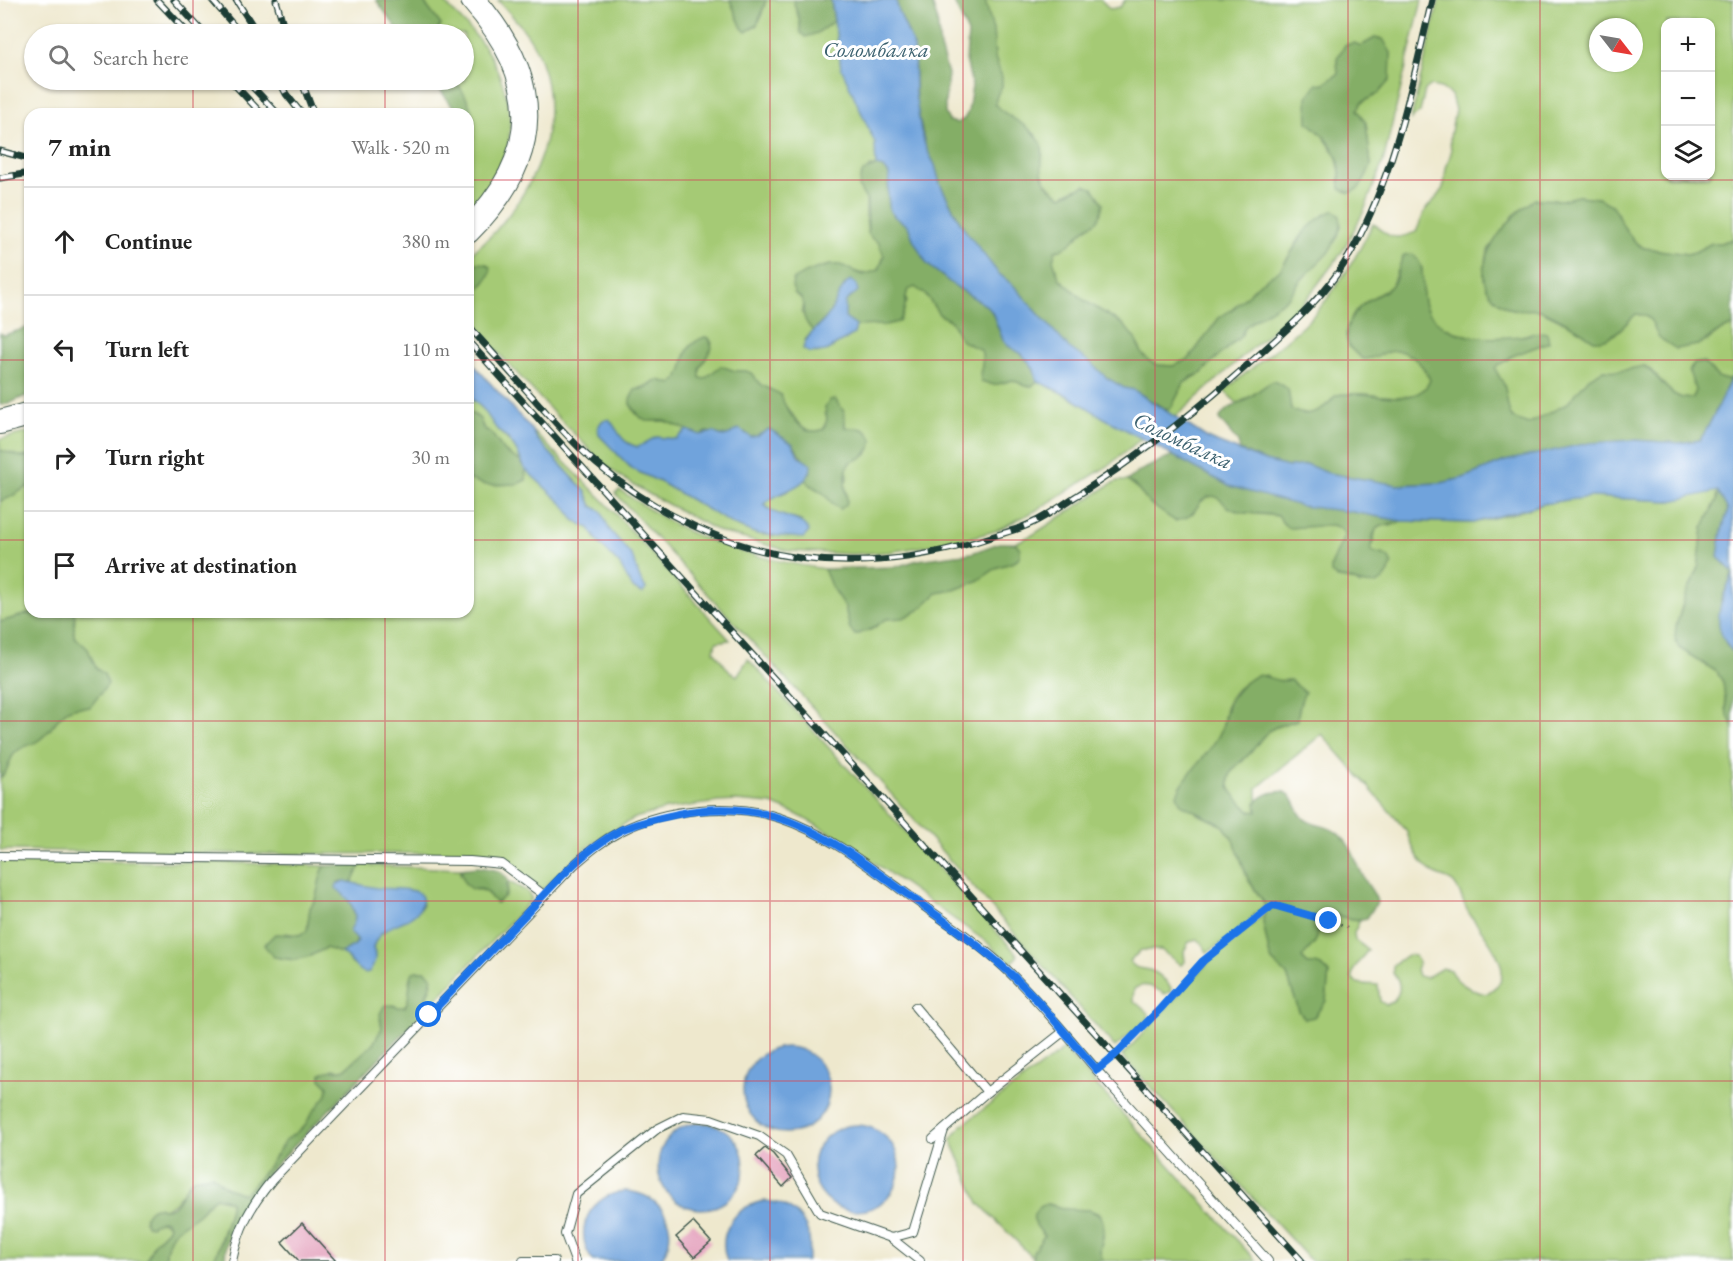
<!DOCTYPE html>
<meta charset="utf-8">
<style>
:root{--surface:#fff;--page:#f6f6f6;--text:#222;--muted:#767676;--line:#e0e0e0}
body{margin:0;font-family:"EB Garamond",serif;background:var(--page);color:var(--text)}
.controls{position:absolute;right:18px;top:18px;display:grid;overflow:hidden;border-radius:12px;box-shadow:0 2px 4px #0004}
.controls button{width:54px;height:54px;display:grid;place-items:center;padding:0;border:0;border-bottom:2px solid var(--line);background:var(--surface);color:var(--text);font:30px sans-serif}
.compass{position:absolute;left:1589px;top:18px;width:54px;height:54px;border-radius:50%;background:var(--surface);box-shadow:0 2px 4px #0004;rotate:121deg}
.stop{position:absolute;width:18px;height:18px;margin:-14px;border:4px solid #1a73e8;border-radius:50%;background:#fff}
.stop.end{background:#1a73e8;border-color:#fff;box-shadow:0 2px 6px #0008}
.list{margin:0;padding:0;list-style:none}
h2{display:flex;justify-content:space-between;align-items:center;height:78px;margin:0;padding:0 24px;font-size:26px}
h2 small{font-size:20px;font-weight:400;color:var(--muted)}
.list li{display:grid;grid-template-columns:39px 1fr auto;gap:18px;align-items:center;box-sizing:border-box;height:108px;padding:0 24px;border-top:2px solid var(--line)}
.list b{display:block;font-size:22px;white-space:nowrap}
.list em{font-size:20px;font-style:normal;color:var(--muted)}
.icon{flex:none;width:33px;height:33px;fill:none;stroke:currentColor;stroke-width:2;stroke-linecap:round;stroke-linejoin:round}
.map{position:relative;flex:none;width:1733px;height:1261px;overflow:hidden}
.search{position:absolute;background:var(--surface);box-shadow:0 2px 4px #0004;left:24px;top:24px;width:450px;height:66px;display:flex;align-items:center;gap:15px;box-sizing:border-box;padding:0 21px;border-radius:33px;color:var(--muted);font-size:22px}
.panel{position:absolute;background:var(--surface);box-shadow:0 2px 4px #0004;left:24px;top:108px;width:450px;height:510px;border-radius:18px}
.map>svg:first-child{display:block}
.green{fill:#a5ca74;stroke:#628454;stroke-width:1.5;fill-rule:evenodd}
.forest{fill:#84ae66;stroke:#52764d;stroke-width:1.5}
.water{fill:#70a3dc;stroke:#487088;stroke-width:1.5}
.building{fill:#e7acc4}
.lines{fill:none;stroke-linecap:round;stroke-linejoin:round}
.lane-casing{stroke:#3e574b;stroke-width:10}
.secondary-casing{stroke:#3e574b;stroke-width:26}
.path{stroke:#3e574b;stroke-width:2;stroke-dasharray:1.5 4.5;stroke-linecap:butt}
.lane{stroke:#fff;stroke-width:8}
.secondary{stroke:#fff;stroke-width:24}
.rail-casing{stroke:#1f3d34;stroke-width:7}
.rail{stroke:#fff;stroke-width:4.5;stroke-dasharray:14;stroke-linecap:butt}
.route{stroke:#1a73e8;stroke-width:8}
.grid{fill:none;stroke:#d1495b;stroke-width:1.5;stroke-opacity:0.55}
.labels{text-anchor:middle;stroke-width:6;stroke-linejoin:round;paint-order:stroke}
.water-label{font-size:22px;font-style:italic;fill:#3b616f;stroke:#fff}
</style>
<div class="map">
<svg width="1733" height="1261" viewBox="0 0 1733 1261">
<rect width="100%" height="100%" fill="#fff"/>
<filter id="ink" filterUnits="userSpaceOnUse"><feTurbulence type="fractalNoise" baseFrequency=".0167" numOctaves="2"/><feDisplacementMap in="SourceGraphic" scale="12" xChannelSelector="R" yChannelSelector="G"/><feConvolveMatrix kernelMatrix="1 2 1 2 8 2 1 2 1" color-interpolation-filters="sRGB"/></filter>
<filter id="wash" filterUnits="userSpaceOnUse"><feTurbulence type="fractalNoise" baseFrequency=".008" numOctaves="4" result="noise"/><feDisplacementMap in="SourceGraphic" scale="24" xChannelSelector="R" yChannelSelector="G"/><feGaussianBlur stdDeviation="1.35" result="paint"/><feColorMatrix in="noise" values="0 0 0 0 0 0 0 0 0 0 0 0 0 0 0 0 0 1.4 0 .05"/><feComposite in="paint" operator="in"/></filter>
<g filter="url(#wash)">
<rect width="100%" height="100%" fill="#eee8cd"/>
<g class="green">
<path d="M422,0H442C456,14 471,29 483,45C504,75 518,120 505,155C498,173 481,196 468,209V147L473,137L474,120L468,102L454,80H464V34H434L441,25Z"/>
<path d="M498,0H730L742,28L752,29L760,20L766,0H793L799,18L801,33H817L834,21L841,67L875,143L876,166L870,167C868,186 863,214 868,232C870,238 874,238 878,242C881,246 882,252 884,256L879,270C854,280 854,265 833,265C823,265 801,274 793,280L804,305L802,312L808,325L813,331L804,341L817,353L833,347L854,334L856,326L872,324L907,303L906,296L908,290L915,287L926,295L939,314L951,321L958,335L969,345L976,346L981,350L984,357L980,373L981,381L994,385L1013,380L1026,386H1032L1037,381C1074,398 1107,419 1142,438L1108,466L1035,511L995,531L958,541L888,552L852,554L789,551L720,532L649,494L618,475L597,457L549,408L468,320V294L484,284L490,274L487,264L468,263V257C478,247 489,239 498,228C539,180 563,122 540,59C532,36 514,18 498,0ZM705,337L709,338L712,343L706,358L700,368L699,378L704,379L721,366L735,371H746L761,385L782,399C784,407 788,408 792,414C799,425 809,436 824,429L827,419L825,413L845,416V427L864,430L871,444L867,455L850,462L847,468V479L845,484L847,496L835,506L823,493L808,484L806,478L786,492L770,498L764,504L774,513L801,521L774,536L757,534L734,525L662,483L632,469L599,435L613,425C619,436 625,444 639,447L656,437L676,439L687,430L665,421H652L636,414L630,404L640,388C647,387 652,380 658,380C663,381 668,383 673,384C692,368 673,351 705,337Z"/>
<path d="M985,0H1101L1110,9L1120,7L1125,0H1422L1383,162L1364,211L1342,252L1305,301L1174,418L1165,409L1171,408L1184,383L1202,373L1215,359L1241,336L1245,327L1294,290C1309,266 1332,255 1341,226L1326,213L1300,238L1281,269L1260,283L1234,308L1219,318L1189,359L1173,366L1156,365L1149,361L1143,355L1139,347L1124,325L1085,301L1059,278L1053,260L1055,251C1075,246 1079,231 1096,221L1103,203L1093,188H1077L1062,196C1037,182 1040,162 1037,136C1024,126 1005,117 995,104L997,95L1002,86L995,58L993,30ZM1375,38L1391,53C1389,66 1389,86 1376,95C1368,100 1362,100 1357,110L1366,123L1371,165L1339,181L1340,172L1336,155L1321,133L1317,84L1325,83L1338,74L1337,58L1354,43L1361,46Z"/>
<path d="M1439,0H1733V239L1720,243H1712L1695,252L1687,254L1644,248L1637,244L1625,229L1620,221L1617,212L1598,198L1578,196L1562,200L1535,199L1514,215L1488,250L1484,279L1493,296L1509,308L1540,310L1576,328L1594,340L1614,335L1636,314C1647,316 1653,319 1656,330L1707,341L1723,329L1733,326V376L1730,380C1720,380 1715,376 1709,368L1692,381L1695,390L1693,398C1669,402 1662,376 1645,366L1620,371L1603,370L1589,378L1567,404L1528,424C1499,415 1512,408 1504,386C1502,380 1497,375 1495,368L1512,356L1548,342L1531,333C1505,345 1436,339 1425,306C1422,299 1422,276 1422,268L1397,271L1391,287L1368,300L1355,312L1349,347L1363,359C1376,359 1385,351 1395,351C1411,350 1425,367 1430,380C1419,409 1373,391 1349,394C1345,394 1338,394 1335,396C1333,398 1331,401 1329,403C1317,413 1304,418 1291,409L1288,389L1274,381C1261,388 1249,399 1237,403L1224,391C1251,368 1280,347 1306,323C1334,295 1355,260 1373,224C1382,228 1374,224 1381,230C1393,241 1403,237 1416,232L1426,209L1440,194L1444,185L1446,168L1451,153L1450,137L1455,110L1451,95L1441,88L1430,86L1425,90L1420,112L1411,119ZM1666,22H1710V176H1666ZM1598,27H1634V63H1598Z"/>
<path d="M468,397C486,408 486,415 498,430C506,440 519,447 520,461L505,452L491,433L484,428L477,416L468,412Z"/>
<path d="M533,431L604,501L730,640L716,642L714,651L729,671L737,676L748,659L1018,955L1013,962L1006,961L988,943L835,835L796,814L772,804L736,801L718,802L667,809L635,818L599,838L563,868L542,890L502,858L471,853L281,854L0,850V778C9,772 8,761 14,754C20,746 31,746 39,740C60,724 55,704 90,707L107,684C104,674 102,675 96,668C88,657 85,645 74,636C73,628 76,620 74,612H468V479L490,485L517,484L526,480L525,469L566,507L574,520L589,528L600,544L620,565L635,590L646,588L640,579L632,556L609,529L601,511L592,506L586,492L537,439Z"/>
<path d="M30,432V456L22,457L0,450V439Z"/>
<path d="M1118,481H1127L1134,485L1149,503L1175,521L1207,497L1215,496L1246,513L1279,516L1282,522L1288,528L1332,525L1340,528L1345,534L1331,566L1337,578L1353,580L1360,585L1377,554L1371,551L1376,529L1383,525L1391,526L1401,521L1473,523L1519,512L1543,504L1567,500L1592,497L1671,501L1718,490L1717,500L1703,528L1698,570L1685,597L1676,626L1679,648L1717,672L1723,682L1727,714L1733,726V778L1731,783L1733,794V1261H1311L1122,1056L1216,954L1230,945L1265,913L1263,922L1269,952L1272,961L1287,975L1299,1011L1326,1001L1329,973L1308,964L1302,958C1305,951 1311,948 1315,942C1319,935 1317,926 1321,917C1335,912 1346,920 1360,920L1354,933L1355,940L1368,950C1362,958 1339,982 1363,984C1368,985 1373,984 1378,985L1380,1001L1386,1005C1400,999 1404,985 1393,973V965L1407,955L1415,956L1419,963L1416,969L1418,976L1426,978L1442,968L1450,970C1456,983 1472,991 1486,994C1490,991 1497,987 1500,982C1510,963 1481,930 1471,916C1463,906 1462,893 1454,883C1449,878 1443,878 1437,875C1420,866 1412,848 1406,830L1322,734L1257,788V812L1249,811C1244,805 1230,793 1229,786C1226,769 1243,762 1251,752C1257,745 1263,735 1270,730C1278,725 1289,723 1297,720L1301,701L1290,680L1273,681L1266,675C1249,679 1234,686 1227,704C1224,713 1224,723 1221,731C1211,752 1194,770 1180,787L1197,814L1224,826L1229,834L1235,843L1248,880L1265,904L1240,930L1211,950L1207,952L1202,943L1198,940L1189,942L1184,951L1185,962L1181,965L1161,950H1141L1130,961C1135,971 1143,967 1152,971C1160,974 1166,981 1171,988L1170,992L1165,994C1155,988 1144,981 1134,989L1133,1000L1149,1014L1148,1019L1115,1047L870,770L615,493L620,490C636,501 653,512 670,522C718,549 771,561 824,569L832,588L845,607L850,629L856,635L872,629L886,619L903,618L919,610L937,593L954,590L977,581L998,567L1014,562L1020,556V548L1015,543L1034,534L1111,484Z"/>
<path d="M30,486V612H49L37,615L27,614L0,622V501C12,499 19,490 30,486Z"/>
<path d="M0,861L213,862L325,866L321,874L316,898L310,908L307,931L299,935L286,933L279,958L295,960L310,956L326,948L346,955L352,964L375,953L373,948C380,921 410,926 423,904C402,885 405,891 380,889C371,888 361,884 351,883L361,865L461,869L460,874L476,890C486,888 489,897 496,903L506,895L509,882L527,891L532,899L424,1012L423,1007L432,983L426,971H417L409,980L411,994L405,1007L401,1008L393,1005L380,1019L382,1028L373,1044L345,1069L342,1070L333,1069L321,1079L328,1086L327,1095L305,1126L285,1141L268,1167L247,1192L243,1194L227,1188L212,1175C208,1176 202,1176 198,1177C183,1185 180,1204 163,1209L159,1207L147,1213L144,1221C153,1222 163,1219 169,1225L168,1229L154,1243L146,1261H0Z"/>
<path d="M1064,1049L1256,1261H1103C1098,1253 1101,1246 1103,1238C1108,1202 1086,1213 1066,1209C1059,1208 1054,1204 1047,1204L1038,1227L1044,1236L1032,1257L979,1203L951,1140L961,1126Z"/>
<path d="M215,1197L230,1201C232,1214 216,1242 218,1254L213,1261H165C168,1228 176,1232 199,1213C205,1208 209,1201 215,1197Z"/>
</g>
<g class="forest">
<path d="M376,0H422L441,25L434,34H401Z"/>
<path d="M730,0H766L757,25L746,32L742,28Z"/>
<path d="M793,0H831L834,21L817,33L806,37L801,33L799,18Z"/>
<path d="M896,0H931L937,19L940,48L948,74L945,103V113L949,121L957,123L964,119L968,112L972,86L966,60L968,33L953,0H985L993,30L995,58L1002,77V86L997,95L995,104C1007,119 1029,123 1039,140C1051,158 1026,175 1062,196L1085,185L1093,188L1103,203C1102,209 1101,216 1097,221C1094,224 1088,226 1085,229C1072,239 1073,246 1055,251L1053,260L1059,278L1085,301L1124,325L1135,339L1143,355L1149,361L1156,365L1173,366L1189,359L1219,318L1234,308L1260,283L1281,269L1305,231L1319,218L1334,210L1340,216L1341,226L1338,236L1328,253L1299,282L1288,298L1254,320L1245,327L1241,336L1215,359L1202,373L1192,377L1184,383L1171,408L1165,409L1134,390L1124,388L1107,378L1092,364L1068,347L1015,287L998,273L967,234L940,184L935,165L926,148L916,103L914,47L899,12Z"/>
<path d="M1375,38L1383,39L1391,53L1390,80L1378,94L1362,102L1357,110L1366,123L1371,165L1364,181L1358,189L1350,193L1340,189C1339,182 1341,176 1340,169C1338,148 1323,135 1308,122L1307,97L1317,84L1325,83L1338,74L1337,58L1345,45L1354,43L1361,46Z"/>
<path d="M433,80H454C470,98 481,125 468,147V114H458Z"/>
<path d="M876,166L884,168L889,174L888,196L890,211L895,217L908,226L914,241L927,264L952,284L987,306L992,312L1003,340L1008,346L1022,354L1034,369L1037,381L1032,386H1026L1013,380L994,385L981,381C980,371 985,360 981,350L962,341L951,321L939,314L926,295L915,287L908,290C903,301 908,311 898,322L885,325L856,326L845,318V302L852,297L845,284L828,316L813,331C805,322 802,316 804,305L801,298L795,294L792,287L793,280C802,273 829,263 840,265C848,267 855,273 863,275L879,270L884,256L878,242L872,239L868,233L867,201L859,188L860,179L863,172Z"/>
<path d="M1578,196L1598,198L1612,205L1625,229L1637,244L1644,248L1687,254L1695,252L1712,243H1720L1733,239V326L1723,329L1698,345L1676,349C1671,345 1664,342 1659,337C1649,324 1657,317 1636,314C1627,322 1616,336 1604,339C1601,340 1598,340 1595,340C1590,339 1584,332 1579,330C1568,323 1555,316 1543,311C1532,307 1518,313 1507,307C1454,279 1504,220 1535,199L1562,200Z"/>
<path d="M1412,254C1429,266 1419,288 1425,306C1426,310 1430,314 1433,317C1453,341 1493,339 1521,336C1531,335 1536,330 1547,333L1549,342L1512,356L1495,368C1497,375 1502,379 1504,385C1508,397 1506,407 1512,418L1528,424L1567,404L1589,378L1603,370L1620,371L1644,366C1661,376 1669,402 1693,398L1695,390L1689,371L1694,364L1703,362C1713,371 1716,380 1730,380C1719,400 1713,421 1700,440L1679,443L1634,440L1505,461L1463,478L1441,483L1398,485L1328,473L1308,465L1288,467L1265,461L1240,450L1238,442L1219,419C1227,406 1235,407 1246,400C1256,394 1262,386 1274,381L1288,389L1291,409C1304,418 1318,413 1329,403C1331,401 1333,398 1335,396C1338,394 1345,394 1349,394C1373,391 1419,409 1430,380C1425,367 1411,350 1395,351C1385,351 1376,359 1363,359C1359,356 1353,352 1350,347C1339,330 1355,309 1369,300C1376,295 1387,292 1392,285C1399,277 1398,264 1404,255Z"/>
<path d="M468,263C477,265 484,260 491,268C489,281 480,289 468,294Z"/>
<path d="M30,327V394L8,404L0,405V333L4,335Z"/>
<path d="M705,337L709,338L712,348L700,368V378L704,379L721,366L735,371H746L751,373L761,385L780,394C786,409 802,440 824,429L827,419L825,408L830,400L835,399L844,411L845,427C852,430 858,426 865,430C882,442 864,460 850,462C846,469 845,480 845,487C845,498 852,503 840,509L835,506L823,493L808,483L806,478L811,472L793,444L769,429L757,436L750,437L745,432H733L727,436L707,432L700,435L665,421H646L641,418L630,404V399L635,390L645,388L658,380L672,384C691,369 676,347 705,337Z"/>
<path d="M469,412L480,419L483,428L491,433L505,452L520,461L525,469L526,480L517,484L485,485L468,479Z"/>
<path d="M0,450L22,457L30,456V486C19,490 11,499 0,501Z"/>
<path d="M1173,455L1229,486L1401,521C1394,527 1390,523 1382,525C1373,527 1371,544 1371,551C1382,557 1386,550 1392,564C1385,586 1374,588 1354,581C1345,577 1338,580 1331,573V566L1345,534L1340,528L1332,525L1288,528L1282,522L1279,516C1262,512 1243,516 1228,507C1221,502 1219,494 1208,497C1198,500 1197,512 1189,516C1185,519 1180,520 1175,521L1149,503L1134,485L1127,481L1140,471Z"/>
<path d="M1718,490L1728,510L1722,531L1718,557L1733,572L1721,601L1726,645L1733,652V726L1727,714L1723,682L1717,672L1679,648L1675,638L1676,626L1685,597L1698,570L1703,528L1717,500Z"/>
<path d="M999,543H1015L1020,548V556L1014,562L998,567L977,581L954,590L937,593L919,610L903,618L886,619L872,629L855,635L850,629L845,607L832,588L824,569L895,567L918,560L972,553Z"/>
<path d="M49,612H74C76,620 73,628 74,636L88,649L96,668L104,674L108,684L90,707C57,704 60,725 39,740C31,746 20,746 14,754C8,761 9,772 0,778V622L27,614L37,615Z"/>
<path d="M1257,675C1271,676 1275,683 1290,680L1305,692L1301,701L1297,720C1289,723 1278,725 1270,730C1263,735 1257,745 1251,752C1243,762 1226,769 1229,786C1230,793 1244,805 1249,811L1257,812L1256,802C1262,796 1267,793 1276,792C1297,788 1293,812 1306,820C1315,826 1327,825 1336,832C1352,843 1355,861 1364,878C1368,887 1375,892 1377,902L1367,918C1348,923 1339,911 1321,917C1317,925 1319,934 1315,942C1311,948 1306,951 1302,958L1308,964C1318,963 1323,966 1329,973L1326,1001L1314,1017L1305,1019L1299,1011L1287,975L1272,961L1269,953L1263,922L1265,904L1248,879L1235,843L1224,826L1181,804L1177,795C1184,774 1211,754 1221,731C1226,719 1225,706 1233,696C1239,687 1247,680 1257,675Z"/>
<path d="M355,864L361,865L351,883L343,881L338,882L352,906L355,918L351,934L357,938L355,945L341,953L326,948L310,956L295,960L274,957L264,945L275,934L299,935L307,931L310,908L316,898L321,874L325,866Z"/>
<path d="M477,867C490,869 502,868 509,882L506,886C508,895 503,898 496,903C491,899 489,893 484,890C481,888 475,890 471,889L464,882L461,869Z"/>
<path d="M417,971H426L432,978L423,1007L424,1012L269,1172C248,1198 224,1225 225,1261H213C218,1253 232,1209 230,1201L216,1197C209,1201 205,1208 199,1213C176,1232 168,1228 165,1261H146L154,1243L168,1229L169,1225L166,1221L161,1220L151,1226L146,1225C143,1217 147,1210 155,1207C158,1207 161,1209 164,1209C179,1210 183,1185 193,1179C199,1176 206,1177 212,1175L227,1188L243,1194L247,1192L268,1167L285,1141L305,1126L311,1114L327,1095L328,1086L321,1079V1074C330,1067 336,1073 345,1069L373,1044L382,1028L380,1014L384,1006C392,1003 397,1009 405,1007C412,994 407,983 413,972Z"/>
<path d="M1047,1204L1066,1209L1090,1210L1099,1215L1102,1219L1104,1230L1100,1251L1103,1261H1033V1252L1044,1236C1042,1231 1037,1229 1035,1223C1030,1215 1039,1206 1047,1204Z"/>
</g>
<g class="water">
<path d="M831,0H896L899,12L914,47L915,93L921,131L926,148L935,165L940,184L962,226L998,273L1015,287L1068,347L1092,364L1107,378L1124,388L1134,390L1209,439L1265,461L1288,467L1308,465L1328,473L1398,485L1441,483L1463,478L1505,461L1589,443L1634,440L1679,443L1700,440C1714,420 1720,397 1733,376V572L1718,557L1722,531L1728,510L1718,491L1671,501L1592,497L1567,500L1543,504L1473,523L1401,521L1353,512L1301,506L1229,486L1104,418L1069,396L1037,381L1034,369L1022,354L1008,346L1003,340L992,312L987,306L952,284L927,264L914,241L908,226L895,217L890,211L888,196L889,174L884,168L876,166L875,143L841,67Z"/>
<path d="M850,280L856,284L858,291L845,302V318L856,326L854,334L826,351L810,353L803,349C806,332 822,327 829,314C836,303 840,288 850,280Z"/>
<path d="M468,358L533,431L537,439L586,492L592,506L601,511L609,529L632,556L640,579L646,589L643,593L639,592L632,587L620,565L600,544L589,528L574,520L566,507L525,469C521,459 517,450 510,441C506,436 500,433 496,428C486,414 484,406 468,397Z"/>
<path d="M609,419C620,432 620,443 638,447L656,437L676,439L687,430L700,435L714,432C724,440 729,434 739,429L751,437L757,436L769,429L793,444L799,457L811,464C812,488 777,491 764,504C776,520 802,514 809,532L803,538L757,534L734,525L662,483L632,469L599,435L598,427L602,421Z"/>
<path d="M1733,574V652C1709,626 1720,603 1733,574Z"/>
<path d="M345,881C355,884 366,886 377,888C387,890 431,884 421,906C412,927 380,920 373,948C377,958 375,963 369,972L364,973C354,969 351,958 341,953L355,945L358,941L350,932C351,927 355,923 355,918C355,906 345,895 336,888L337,884Z"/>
<circle cx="786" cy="1090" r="43"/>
<circle cx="701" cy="1166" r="43"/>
<circle cx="856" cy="1168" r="43"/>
<path d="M625,1191C663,1193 683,1229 660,1261H593C571,1231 590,1195 625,1191Z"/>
<path d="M765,1201C797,1203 817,1230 807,1261H727C716,1232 736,1205 765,1201Z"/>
</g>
<g id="blocks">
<g class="building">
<path d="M765,1148L773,1154L792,1178L783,1187L756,1156Z"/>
<path d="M693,1222L711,1242L694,1257L676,1237Z"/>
<path d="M302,1223L336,1261H299L282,1242Z"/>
</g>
</g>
</g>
<g filter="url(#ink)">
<use href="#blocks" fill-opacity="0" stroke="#3e574b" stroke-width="1.5"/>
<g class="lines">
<defs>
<g id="lane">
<path d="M0,856L470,861L502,864L544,895"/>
<path d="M915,1007L987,1092"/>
<path d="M933,1139L987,1092L1063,1032"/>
<path d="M891,1238L920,1261"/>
<path d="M232,1261C239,1227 250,1207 272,1180L574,865C589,852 603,840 621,831C666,808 733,802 780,818C825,833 862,861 900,889C935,915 973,938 1005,968C1040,1001 1070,1040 1102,1076C1157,1138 1213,1199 1268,1261"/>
<path d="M523,1261H554"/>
<path d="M575,1261L565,1234L576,1194L657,1129L683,1116L711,1119L759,1136L786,1155L820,1213L891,1238L913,1232L944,1130"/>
</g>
<g id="secondary">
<path d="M468,231C544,156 543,79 473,0"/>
<path d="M0,422L30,414"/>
</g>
</defs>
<use href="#lane" class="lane-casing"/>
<use href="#secondary" class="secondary-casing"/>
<path class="path" d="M1106,1062L1160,1009L1203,961L1273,905L1348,927"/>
<use href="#lane" class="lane"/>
<use href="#secondary" class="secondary"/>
<defs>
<g id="rail">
<path d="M157,0L189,34"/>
<path d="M174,0L205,34"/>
<path d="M212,0L241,34"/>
<path d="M236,0L258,34"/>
<path d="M276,0L286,34"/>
<path d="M230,80L262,114"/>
<path d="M246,80L278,114"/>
<path d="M279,80L286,94L302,114"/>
<path d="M301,80L314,114"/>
<path d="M0,151L30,159"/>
<path d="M0,178L30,173"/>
<path d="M468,326C494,354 519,382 545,411C561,429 578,448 597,464C637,498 686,526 736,543C821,572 911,564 994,536C1007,532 1020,529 1032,523C1048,516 1063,504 1078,495C1133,460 1185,420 1234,377C1276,339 1325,300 1353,249C1395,173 1412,84 1432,0"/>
<path d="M468,341L1302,1261"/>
</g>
</defs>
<use href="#rail" class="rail-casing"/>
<use href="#rail" class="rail"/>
</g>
</g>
<g class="lines" filter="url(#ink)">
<path class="route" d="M429,1015C462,981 494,947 526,914C555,883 583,850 621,830C639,822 659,818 678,814C773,794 832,839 904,892C937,916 972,939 1002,966C1037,996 1066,1035 1097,1070L1115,1055L1160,1009L1203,961L1273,905L1329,921"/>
</g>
<path class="grid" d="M193,0V34M385,0V34M578,0V1261M770,0V1261M963,0V1261M1155,0V1261M1348,0V1261M1540,0V1261M193,80V114M385,80V114M0,180H30M468,180H1733M0,360H30M468,360H1733M0,540H30M468,540H1733M193,612V1261M385,612V1261M0,721H1733M0,901H1733M0,1081H1733"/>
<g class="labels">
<g class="water-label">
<text x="876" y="57">Соломбалка</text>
<text transform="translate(1183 440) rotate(25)" y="8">Соломбалка</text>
</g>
</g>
</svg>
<div class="controls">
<button>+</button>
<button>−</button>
<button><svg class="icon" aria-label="layers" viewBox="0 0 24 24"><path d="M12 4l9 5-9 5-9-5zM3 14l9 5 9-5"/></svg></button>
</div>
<svg class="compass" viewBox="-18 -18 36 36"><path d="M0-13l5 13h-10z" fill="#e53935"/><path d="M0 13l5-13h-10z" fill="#767676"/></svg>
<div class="stop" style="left:429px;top:1015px"></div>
<div class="stop end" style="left:1329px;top:921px"></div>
<div class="search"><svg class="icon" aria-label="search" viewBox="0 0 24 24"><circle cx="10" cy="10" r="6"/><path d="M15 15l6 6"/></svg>Search here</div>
<section class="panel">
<h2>7 min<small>Walk · 520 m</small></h2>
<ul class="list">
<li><svg class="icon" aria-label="ahead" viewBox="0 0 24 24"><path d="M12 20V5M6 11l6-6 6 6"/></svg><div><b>Continue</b></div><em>380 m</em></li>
<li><svg class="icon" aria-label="left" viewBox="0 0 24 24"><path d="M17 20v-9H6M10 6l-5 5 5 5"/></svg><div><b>Turn left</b></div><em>110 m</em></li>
<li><svg class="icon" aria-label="right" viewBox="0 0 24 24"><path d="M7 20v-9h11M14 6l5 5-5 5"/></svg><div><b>Turn right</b></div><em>30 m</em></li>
<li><svg class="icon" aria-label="arrive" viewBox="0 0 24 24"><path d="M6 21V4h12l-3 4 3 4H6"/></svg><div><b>Arrive at destination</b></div></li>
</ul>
</section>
</div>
